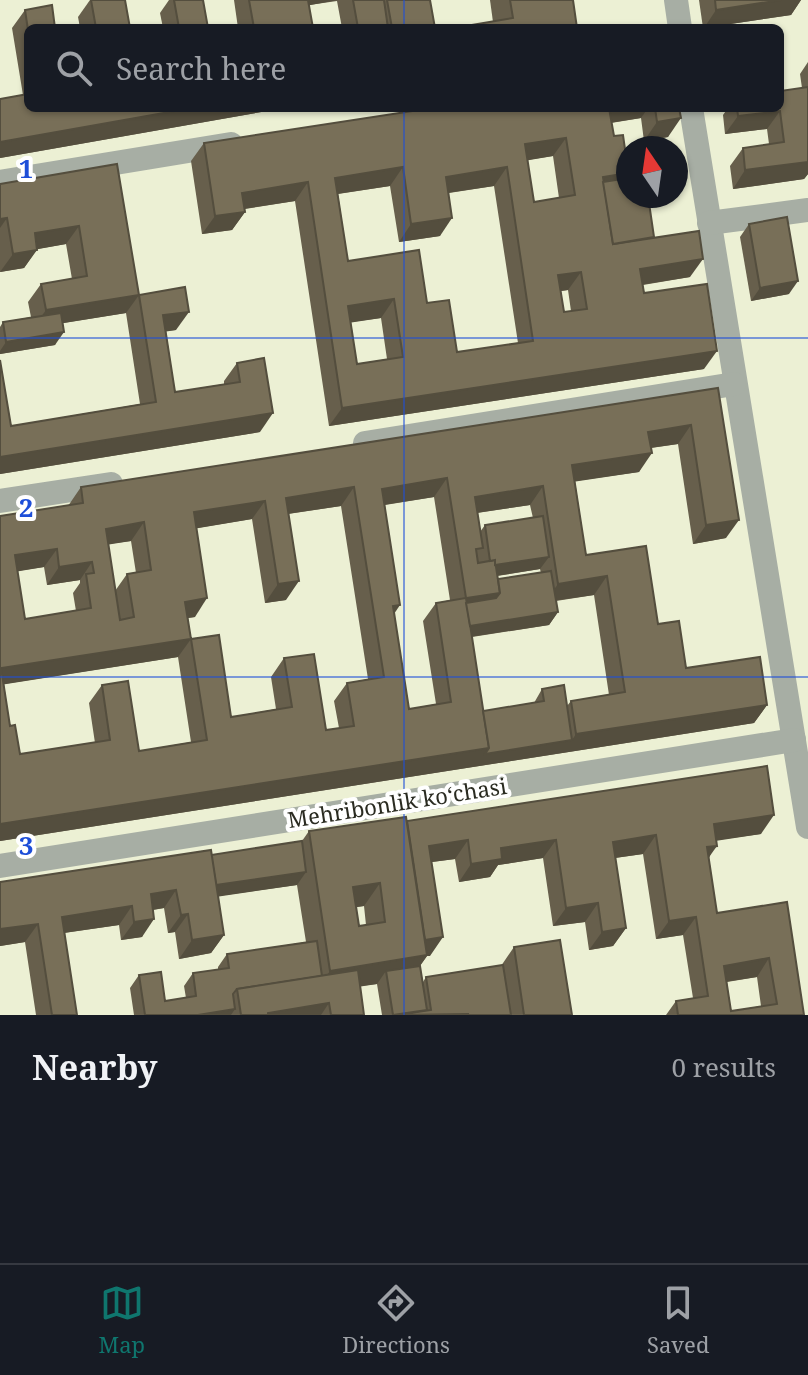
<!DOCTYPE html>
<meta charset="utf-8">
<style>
:root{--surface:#171b24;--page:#242831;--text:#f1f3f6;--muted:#9ea1a6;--line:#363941;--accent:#0f766e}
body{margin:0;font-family:"Noto Serif",serif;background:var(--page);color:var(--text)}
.compass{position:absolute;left:616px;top:136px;width:72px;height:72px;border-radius:50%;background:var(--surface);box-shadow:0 2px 6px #0004;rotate:347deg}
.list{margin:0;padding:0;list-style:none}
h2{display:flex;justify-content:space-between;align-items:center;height:104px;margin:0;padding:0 32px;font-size:34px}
h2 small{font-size:26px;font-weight:400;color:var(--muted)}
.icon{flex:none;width:44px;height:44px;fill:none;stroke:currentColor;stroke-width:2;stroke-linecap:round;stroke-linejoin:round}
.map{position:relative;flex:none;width:808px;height:1015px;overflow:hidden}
.search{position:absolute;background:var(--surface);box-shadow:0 2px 6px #0004;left:24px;right:24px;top:24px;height:88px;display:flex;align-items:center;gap:20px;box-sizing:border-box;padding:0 28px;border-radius:12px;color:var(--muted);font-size:30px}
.sheet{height:248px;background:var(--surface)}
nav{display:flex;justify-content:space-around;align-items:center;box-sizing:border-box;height:112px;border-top:2px solid var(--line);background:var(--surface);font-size:22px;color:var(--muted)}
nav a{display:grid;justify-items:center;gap:4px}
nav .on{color:var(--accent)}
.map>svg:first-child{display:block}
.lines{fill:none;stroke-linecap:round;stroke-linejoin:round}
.minor{stroke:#a7aea4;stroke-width:24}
.wall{fill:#675f4c;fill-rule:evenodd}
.shaded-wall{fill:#544e3e}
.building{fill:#786f58;stroke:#544e3e;stroke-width:2;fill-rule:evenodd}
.grid{fill:none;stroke:#1d4ed8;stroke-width:2;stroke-opacity:0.55}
.labels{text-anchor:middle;stroke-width:8;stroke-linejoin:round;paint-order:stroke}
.street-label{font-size:22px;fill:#2a2b21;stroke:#fff}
.grid-label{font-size:26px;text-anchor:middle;font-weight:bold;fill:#1d4ed8;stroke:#fff;stroke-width:8;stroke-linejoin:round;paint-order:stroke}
</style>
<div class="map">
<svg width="808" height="1015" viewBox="0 0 808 1015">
<rect width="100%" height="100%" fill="#ecf0d4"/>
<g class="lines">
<g class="minor">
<path d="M676,0L680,28"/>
<path d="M691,108L808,827"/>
<path d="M0,182L231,144"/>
<path d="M709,223L808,210"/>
<path d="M365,443L734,384"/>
<path d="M0,501L111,484"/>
<path d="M0,866L794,740"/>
</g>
</g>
<g class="wall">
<path d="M90,0H125L130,28H80L78,17Z"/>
<path d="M169,0H203L208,28H163L160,13Z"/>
<path d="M234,0H430L435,28H342L337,1L309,5L313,28H238Z"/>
<path d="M490,0H573L577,28L493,22Z"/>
<path d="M699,0H801L791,15L703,28Z"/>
<path d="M25,10L28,28V108H284L0,158L23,95L12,28Z"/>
<path d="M808,62V174L804,179L733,189L730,166L743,148L769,144L767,129L725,134L723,115L728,108H780L802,88L800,74Z"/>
<path d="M432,108H679L668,137L644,141L641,118L611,123L625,178L654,237L690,277L643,285L644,293L704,369L329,426L295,201L245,209V212L232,230L202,234L191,161L204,143ZM553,156L559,198L534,202L527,160ZM390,186L399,242L440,236L449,193L494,186L518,343L457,352L427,303L348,261L338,194ZM568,290L571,311L564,312L561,291ZM381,318L387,359L357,364L351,322Z"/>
<path d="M117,164L139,295L176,330L166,331L175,392L224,384V381L237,363L260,432L0,474V360L11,426L140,404L126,313L63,323L55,345L0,354V327L3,322L31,317L28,302L41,284L72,279L66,244L37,249L24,268L0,272V184Z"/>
<path d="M749,224L789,294L751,301L740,237Z"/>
<path d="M718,388L726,538L693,544L678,444L651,448L639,472L575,481L586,555L658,624L686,668L767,705L754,723L0,841V516L68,506L81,487ZM434,497L450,600L436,603L423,621L436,704L409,709L394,613L385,505ZM530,505L533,518L485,525L480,532L477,513ZM341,506L368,679L347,683L334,701L339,728L326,730L284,658L271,677L276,709L231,717L191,639L188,618L195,617L197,528L252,519L265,603L286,600L288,514ZM131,541L136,573L127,574L115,591L108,544ZM44,567L47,585L80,580V583L73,593L76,611L25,619L17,571ZM540,569L541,573L498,579L497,576ZM594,595L609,695L571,701L567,706L542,689L534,703L483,711L472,637L549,625L558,612L556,601ZM178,657L191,742L139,751L102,685L89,703L95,743L20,754L10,726L4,684Z"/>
<path d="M407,821L761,834L717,840L709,858L717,913L787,902L804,1015H666L676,1001L693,998L683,935L656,939L643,854L615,858L626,928L613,946L589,950L585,922L553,926L543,858L498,865L490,877L459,882L455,859L432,862L430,956H427L420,966L423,982L426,977L501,966L514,947L572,1015H382L377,984L360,986L364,1015H134L130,988L139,975L165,1001L186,998L184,986L193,973L218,970V967L227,954L306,942L297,885L218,896L224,935L211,953L179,959L175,932L168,933L164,908L153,910L142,937L121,940L119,925L64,933L77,1015H36L25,942L0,946V882L211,855L302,841L309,831ZM364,906L366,925L359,926L356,907ZM757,977L761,1006L731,1011L727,982Z"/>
</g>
<g class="shaded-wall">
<path d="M299,0H338L294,8Z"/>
<path d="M781,0H801L791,15L704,28L716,10Z"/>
<path d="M192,108H284L0,158V142Z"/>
<path d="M608,108H648L641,118L596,125Z"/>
<path d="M780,111L767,129L725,134L738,116Z"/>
<path d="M681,118L668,137L644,141L657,122Z"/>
<path d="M566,138L553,156L512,163L525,144Z"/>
<path d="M808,162V174L804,179L733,189L745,170Z"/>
<path d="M403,167L390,186L323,196L335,178Z"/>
<path d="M507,167L494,186L433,195L446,177Z"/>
<path d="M628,173L616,191L600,193L603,177Z"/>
<path d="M308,182L295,201L229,211L242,193Z"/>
<path d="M245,212L232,230L202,234L215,216Z"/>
<path d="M7,218L0,228V219Z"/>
<path d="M452,218L440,236L399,242L411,224Z"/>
<path d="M79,226L66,244L22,252L35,233Z"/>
<path d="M37,250L24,268L0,272L13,254Z"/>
<path d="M703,259L690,277L627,287L640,269Z"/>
<path d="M581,272L568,290L545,293L558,275Z"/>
<path d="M798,281L789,294L751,301L760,288Z"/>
<path d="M139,295L126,313L33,328L46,310Z"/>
<path d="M394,299L381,318L335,325L348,306Z"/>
<path d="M189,312L176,330L150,334L163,315Z"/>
<path d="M64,332L55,345L0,354V351L6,342Z"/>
<path d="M717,351L704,369L329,426L342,408Z"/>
<path d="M273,413L260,432L0,474V457Z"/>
<path d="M691,425L678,444L635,450L648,432Z"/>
<path d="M652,453L639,472L559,484L572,465Z"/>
<path d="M447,478L434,497L370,507L382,489Z"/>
<path d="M543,486L530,505L462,515L475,497Z"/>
<path d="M354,487L341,506L273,516L286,498Z"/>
<path d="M265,501L252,519L181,531L194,512Z"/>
<path d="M739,520L726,538L693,544L706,525Z"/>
<path d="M144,522L131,541L93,547L106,529Z"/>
<path d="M57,549L44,567L2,574L15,555Z"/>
<path d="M549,557L540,569L482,578L491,565Z"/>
<path d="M92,562L80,580L47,585L59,567Z"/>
<path d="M607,576L594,595L545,602L558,584Z"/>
<path d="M299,581L286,600L265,603L278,584Z"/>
<path d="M500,593L487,611L464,615L466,598Z"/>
<path d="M207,598L195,617L172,620L185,602Z"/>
<path d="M400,605L388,623L393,606Z"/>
<path d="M558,612L549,625L456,639L465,626Z"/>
<path d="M191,639L178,657L0,685L1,668Z"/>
<path d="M767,705L754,723L0,841V824L489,748L572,740L576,734Z"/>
<path d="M774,815L761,834L702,843L714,824Z"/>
<path d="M656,835L643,854L600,860L613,842Z"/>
<path d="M468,840L455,859L416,864L429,846Z"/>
<path d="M556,840L543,858L498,865L490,877L459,882L471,864L501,848Z"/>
<path d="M717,846L704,864L707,847Z"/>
<path d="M306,872L297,885L202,899L211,886Z"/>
<path d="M380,883L364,906L337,910L353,887Z"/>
<path d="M176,890L164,908L138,912L151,894Z"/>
<path d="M598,903L585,922L553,926L566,908Z"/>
<path d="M132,906L119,925L49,935L62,917Z"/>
<path d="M188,914L175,932L168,933L181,915Z"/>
<path d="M696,917L683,935L656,939L669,921Z"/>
<path d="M154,919L142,937L121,940L134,922Z"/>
<path d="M38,924L25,942L0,946V929Z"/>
<path d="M626,928L613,946L589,950L602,932Z"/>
<path d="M224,935L211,953L179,959L192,940Z"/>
<path d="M443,937L430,956H427L411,978L386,971L377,984L239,1005L323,981L330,971L421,940Z"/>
<path d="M769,958L757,977L711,984L724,966Z"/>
<path d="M329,1003L321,1015H266L268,1013Z"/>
<path d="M235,1009L231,1015H198Z"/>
</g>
<g class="building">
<path d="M91,0H125L130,28H96Z"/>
<path d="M174,0H203L208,28H179Z"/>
<path d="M249,0H308L313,28H254Z"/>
<path d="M353,0H384L388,28H358Z"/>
<path d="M387,0H430L435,28H392Z"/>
<path d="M510,0H573L577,28H454L513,18Z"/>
<path d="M715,0H781L716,10Z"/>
<path d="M52,5L55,28H28V30L25,10Z"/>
<path d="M808,87V162L745,170L743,148L784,142L780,111L738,116L737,108H780V91Z"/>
<path d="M28,94V108H192L0,142V99Z"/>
<path d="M432,108H609L614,136L623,135L628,170V173L603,177L613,244L699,231L703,259L640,269L644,293L707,284L717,351L342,408L308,182L242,193L245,212L215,216L204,143ZM566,138L575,195L534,202L525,144ZM403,167L411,224L452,218L446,177L507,167L533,341L457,352L449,300L427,303L419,250L348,261L335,178ZM581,272L587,309L564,312L558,275ZM394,299L403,357L357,364L348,306Z"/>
<path d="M655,108H679L681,118L657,122Z"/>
<path d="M117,164L139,295L46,310L41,284L87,276L79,226L35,233L37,250L13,254L7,218L0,219V184Z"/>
<path d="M628,178V196H648L654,237L613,244L603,182Z"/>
<path d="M787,217L798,281L760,288L749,224Z"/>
<path d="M185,287L189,312L163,315L175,392L240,382L237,363L264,358L273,413L0,457V360L11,426L156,402L139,295Z"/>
<path d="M61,313L64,332L6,342L3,322Z"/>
<path d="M718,388L739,520L706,525L691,425L648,432L652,453L572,465L586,555L646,546L658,624L679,621L686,668L760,657L767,705L576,734L571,701L625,692L607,576L558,584L543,486L475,497L483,548L476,549L478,563L495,560L500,593L466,598L489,748L0,824V516L83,503L81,487ZM447,478L466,598L436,603L451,702L409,709L393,606L400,605L382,489ZM354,487L384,677L347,683L354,726L326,730L314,654L284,658L292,707L231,717L219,635L191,639L185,602L207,598L194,512L265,501L278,584L299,581L286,498ZM144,522L151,570L127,574L134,617L120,620L106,529ZM57,549L59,567L92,562L94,573L86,574L91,608L25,619L15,555ZM191,639L207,740L139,751L128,681L102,685L110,740L20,754L15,725L10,726L1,668Z"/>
<path d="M543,516L549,557L495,565V560L490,561L485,525Z"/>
<path d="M551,571L558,612L470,626L466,603L496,598L500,593L498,579Z"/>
<path d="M564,685L572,740L485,754L489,748L483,711L544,701L542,689Z"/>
<path d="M767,766L774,815L714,824L717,846L707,847L717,913L787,902L804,1015H678L676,1001L708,996L696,917L669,921L656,835L613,842L626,928L602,932L598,903L566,908L556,840L501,848L502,859L471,864L468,840L429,846L443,937L425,940L407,821ZM769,958L777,1004L731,1011L724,966Z"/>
<path d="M406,817L427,955L330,971L309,831ZM380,883L385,922L359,926L353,887Z"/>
<path d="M302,841L306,872L216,885L211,855Z"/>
<path d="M211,850L224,935L192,940L188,914L181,915L176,890L151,894L154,919L134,922L132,906L62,917L77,1015H52L38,924L0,929V882Z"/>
<path d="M560,940L572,1015H524L514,947Z"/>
<path d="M317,941L322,976L237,989L233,994L235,1009L198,1015H145L139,975L161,972L165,1001L196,996L193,973L229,968L227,954Z"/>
<path d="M503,965L511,1015H468V1014L397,1015L431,1010L426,977Z"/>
<path d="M420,966L427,1010L393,1015L386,971Z"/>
<path d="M358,970L364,1015H331L329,1003L268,1013V1015H241L237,989Z"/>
</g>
<path class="grid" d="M404,0V28M404,108V1015M0,338H808M0,677H808"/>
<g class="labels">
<g class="street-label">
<text transform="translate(397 803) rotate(-9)" y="8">Mehribonlik koʻchasi</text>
</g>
</g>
<g class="grid-label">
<text x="26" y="178">1</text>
<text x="26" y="517">2</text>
<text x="26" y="855">3</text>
</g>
</svg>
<svg class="compass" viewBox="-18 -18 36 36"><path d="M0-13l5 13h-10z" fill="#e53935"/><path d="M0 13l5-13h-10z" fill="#9ea1a6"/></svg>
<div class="search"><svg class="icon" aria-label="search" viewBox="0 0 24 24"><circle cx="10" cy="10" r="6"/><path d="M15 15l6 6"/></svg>Search here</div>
</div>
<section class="sheet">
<h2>Nearby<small>0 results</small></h2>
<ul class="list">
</ul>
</section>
<nav>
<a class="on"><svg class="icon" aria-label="map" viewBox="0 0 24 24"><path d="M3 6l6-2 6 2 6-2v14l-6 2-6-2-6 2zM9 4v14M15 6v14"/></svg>Map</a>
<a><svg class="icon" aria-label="directions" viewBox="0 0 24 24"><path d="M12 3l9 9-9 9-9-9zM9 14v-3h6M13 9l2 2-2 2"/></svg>Directions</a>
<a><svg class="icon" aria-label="saved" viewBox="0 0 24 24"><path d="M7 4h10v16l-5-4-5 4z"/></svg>Saved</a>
</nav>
